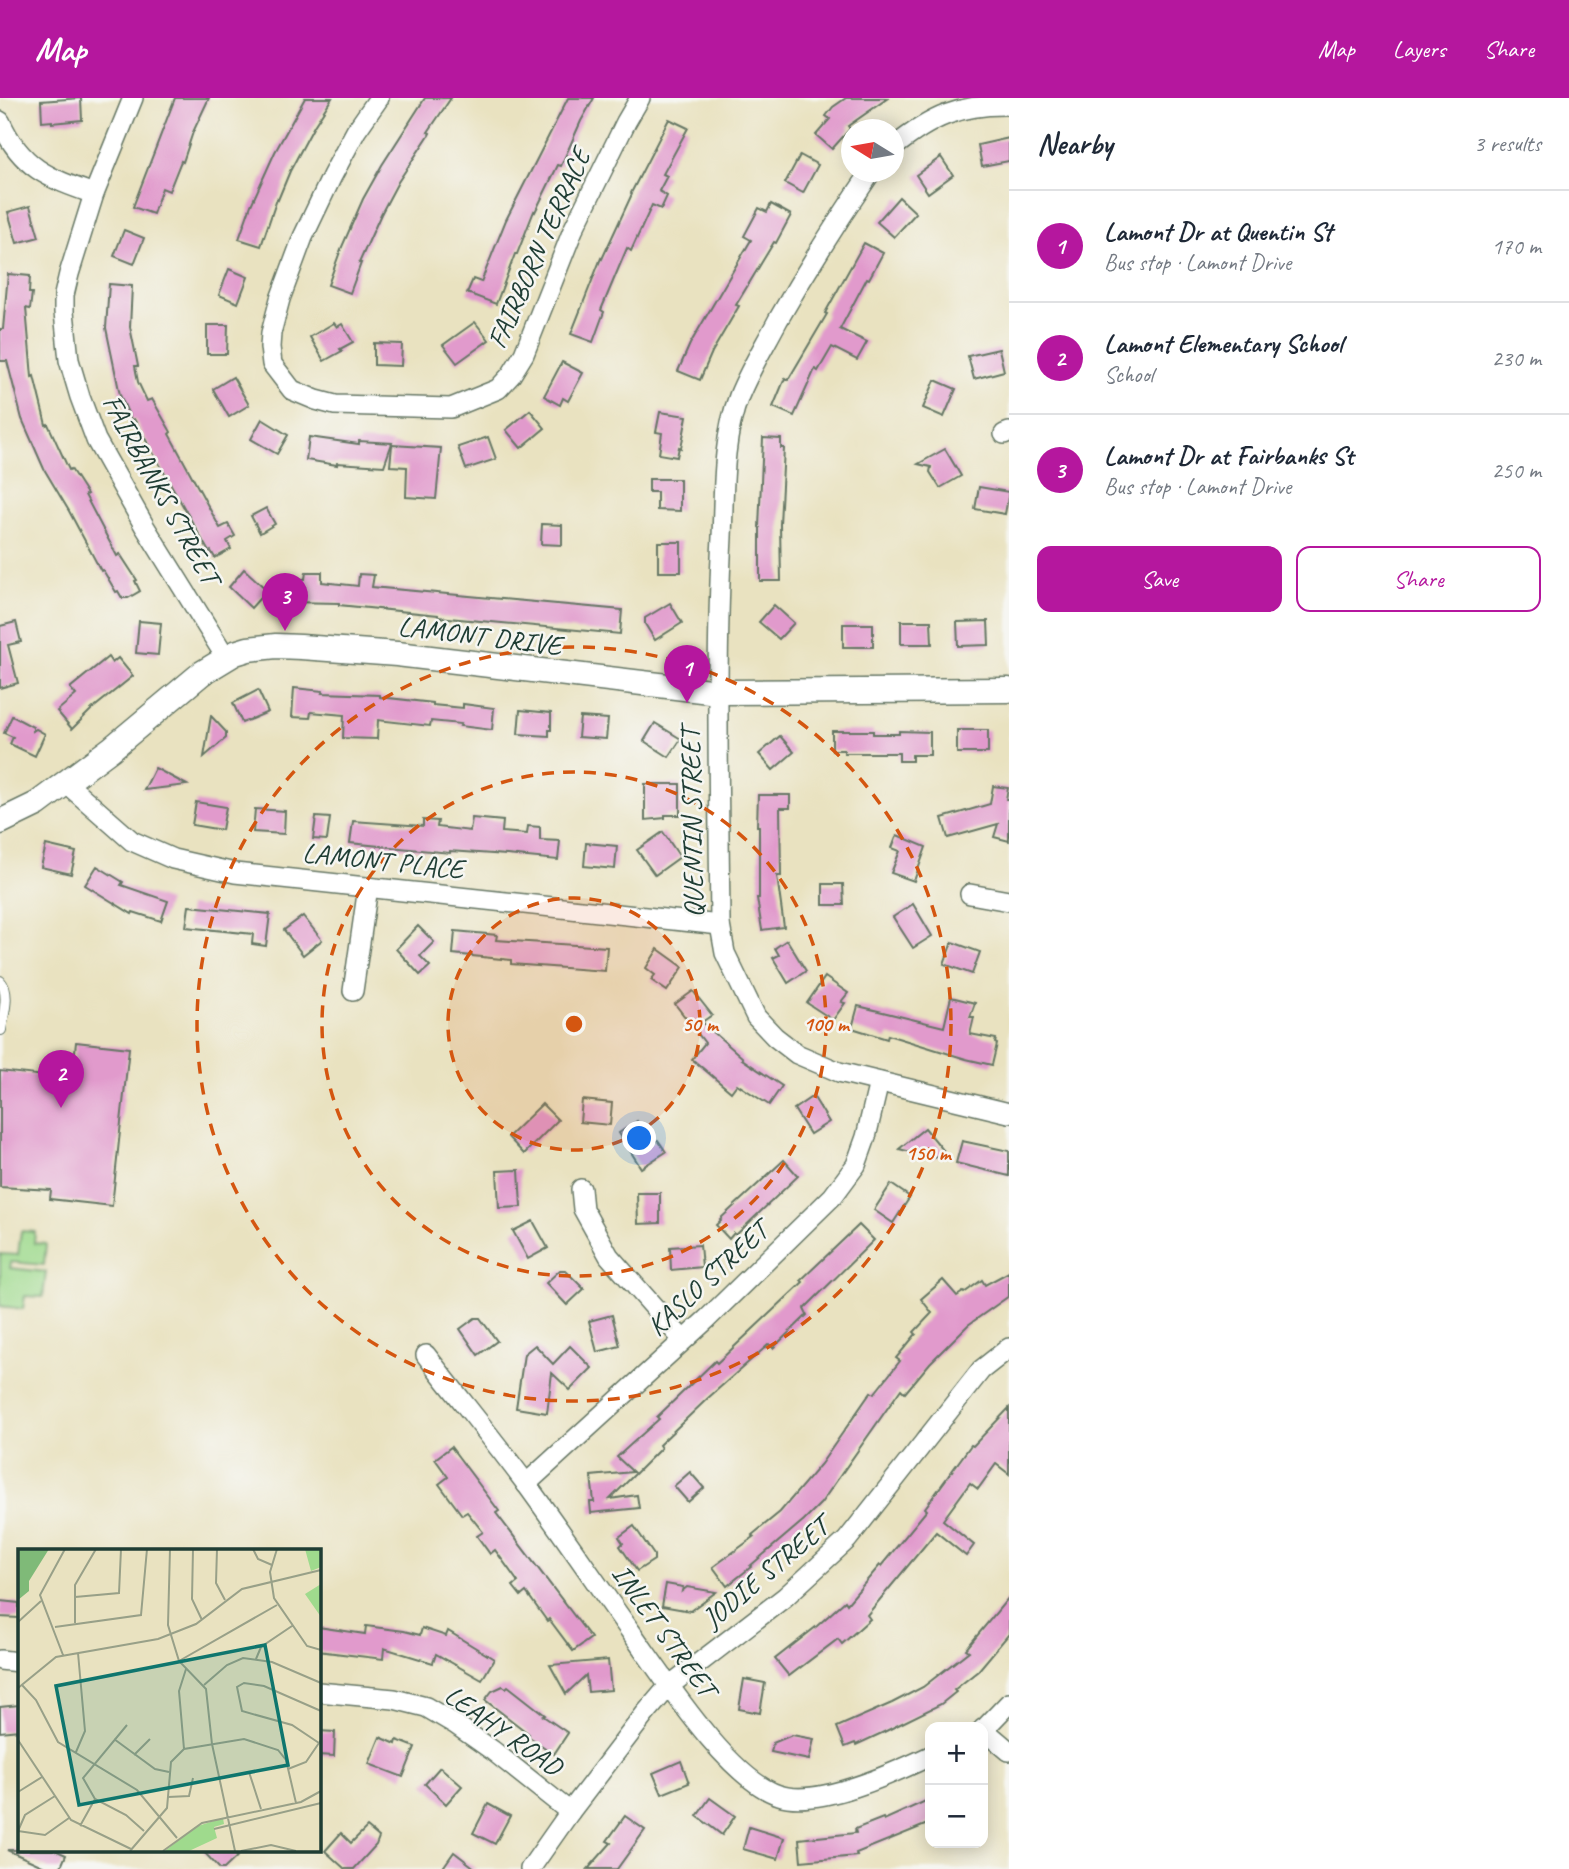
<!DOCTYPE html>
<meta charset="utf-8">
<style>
:root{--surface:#fff;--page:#f6f6f7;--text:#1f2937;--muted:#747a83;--line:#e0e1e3;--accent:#b5179e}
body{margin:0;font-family:Caveat,sans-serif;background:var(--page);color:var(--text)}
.controls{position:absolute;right:21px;bottom:21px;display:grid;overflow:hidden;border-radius:14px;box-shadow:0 4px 18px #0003}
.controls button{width:63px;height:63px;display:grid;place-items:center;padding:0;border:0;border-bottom:2px solid var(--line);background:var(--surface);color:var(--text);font:35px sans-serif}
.compass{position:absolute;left:841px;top:21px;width:63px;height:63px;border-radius:50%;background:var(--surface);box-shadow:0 4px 18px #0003;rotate:281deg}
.you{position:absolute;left:640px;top:1041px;width:24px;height:24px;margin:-18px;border:5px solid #fff;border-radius:50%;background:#1a73e8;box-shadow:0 0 0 10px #1a73e833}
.badge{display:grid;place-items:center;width:46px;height:46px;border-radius:50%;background:var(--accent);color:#fff;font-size:23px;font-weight:700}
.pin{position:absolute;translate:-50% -58px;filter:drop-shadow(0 2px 4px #0008)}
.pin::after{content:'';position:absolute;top:37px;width:24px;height:21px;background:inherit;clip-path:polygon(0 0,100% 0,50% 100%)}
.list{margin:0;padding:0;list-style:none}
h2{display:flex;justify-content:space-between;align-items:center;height:91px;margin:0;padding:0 28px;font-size:30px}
h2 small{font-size:23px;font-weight:400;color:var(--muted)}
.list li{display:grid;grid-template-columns:46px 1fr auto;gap:21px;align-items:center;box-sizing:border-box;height:112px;padding:0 28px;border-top:2px solid var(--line)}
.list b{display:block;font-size:26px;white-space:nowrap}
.list p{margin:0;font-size:23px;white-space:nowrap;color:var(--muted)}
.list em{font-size:23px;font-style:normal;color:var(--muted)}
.actions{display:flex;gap:14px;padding:21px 28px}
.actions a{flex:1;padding:16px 0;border:2px solid var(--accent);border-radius:14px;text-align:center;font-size:24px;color:var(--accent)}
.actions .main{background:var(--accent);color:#fff}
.map{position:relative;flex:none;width:1009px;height:1771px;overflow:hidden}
header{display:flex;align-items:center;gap:42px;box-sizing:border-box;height:98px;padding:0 35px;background:var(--accent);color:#fff}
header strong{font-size:33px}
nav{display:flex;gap:38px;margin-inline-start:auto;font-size:24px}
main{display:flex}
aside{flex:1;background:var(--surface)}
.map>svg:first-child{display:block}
.green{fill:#9fda8d;stroke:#5f8c60;stroke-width:2}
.building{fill:#e19acc}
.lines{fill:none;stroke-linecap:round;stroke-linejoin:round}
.service-casing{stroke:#667765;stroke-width:12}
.minor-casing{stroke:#667765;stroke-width:22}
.tertiary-casing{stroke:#667765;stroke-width:27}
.service{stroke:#fff;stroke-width:10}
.minor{stroke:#fff;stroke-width:19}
.tertiary{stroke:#fff;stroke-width:24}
.ring{fill:none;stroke:#d45610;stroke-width:3.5;stroke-dasharray:12 9}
.labels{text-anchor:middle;stroke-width:5;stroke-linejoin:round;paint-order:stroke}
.street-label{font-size:28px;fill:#1f3d34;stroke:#f6f6f2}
.inset-road{fill:none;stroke:#98a088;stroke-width:2}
.view{fill:#0f766e;fill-opacity:0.15;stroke:#0f766e;stroke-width:3.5}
.inset-edge{fill:none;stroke:#1f3d34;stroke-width:3.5}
.centre{fill:#d45610;stroke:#f6f6f2;stroke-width:3.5}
.ring-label{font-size:21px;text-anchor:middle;font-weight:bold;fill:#d45610;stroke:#f6f6f2;stroke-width:5;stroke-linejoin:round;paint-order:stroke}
</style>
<header>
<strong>Map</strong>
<nav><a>Map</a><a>Layers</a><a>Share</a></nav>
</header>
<main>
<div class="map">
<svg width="1009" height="1771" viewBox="0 0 1009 1771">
<rect width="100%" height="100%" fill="#f6f6f2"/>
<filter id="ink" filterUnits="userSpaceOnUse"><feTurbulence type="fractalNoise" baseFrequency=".0143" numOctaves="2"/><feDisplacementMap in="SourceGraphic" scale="14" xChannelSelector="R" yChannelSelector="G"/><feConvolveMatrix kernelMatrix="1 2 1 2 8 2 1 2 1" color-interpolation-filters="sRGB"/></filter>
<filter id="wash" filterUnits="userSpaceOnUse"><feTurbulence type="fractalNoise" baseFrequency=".00686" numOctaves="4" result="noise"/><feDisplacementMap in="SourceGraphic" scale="28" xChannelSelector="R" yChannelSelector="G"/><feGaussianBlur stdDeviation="1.57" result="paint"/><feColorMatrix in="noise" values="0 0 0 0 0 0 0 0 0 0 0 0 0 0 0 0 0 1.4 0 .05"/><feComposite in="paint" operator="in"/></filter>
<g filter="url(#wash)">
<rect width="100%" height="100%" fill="#e9e2c0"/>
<path class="green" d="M21,1133L35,1134L34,1145L46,1146L44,1167L11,1164L10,1170L46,1174L43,1199L25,1198L23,1211L0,1208V1156L18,1157Z"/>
<g id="blocks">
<g class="building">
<path d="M81,0L82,22L52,25V23L42,24L41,3Z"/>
<path d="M175,0H209L193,34L183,64L181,63L169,93L162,90L153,116L133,109Z"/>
<path d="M305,0H332L314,28L290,73L278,102L277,101L261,148L239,141L251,107L275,54Z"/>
<path d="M425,0H451L428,34L430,35L429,37L398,84L381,116L359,165H361L350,195L328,187L341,151L363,101L382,67Z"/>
<path d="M568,0H594L581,23L561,68L558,67L535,114L534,113L517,156H515L496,206L467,195L473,181L481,184L506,122Z"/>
<path d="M846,0H888L848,28L850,31L832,51L816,37L830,21L826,18L833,9Z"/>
<path d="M669,21L688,30L663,76L667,78L659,93L667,98L661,111L652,107L631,153L627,150L601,212L604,214L593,244L571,236L601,160L602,161L632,96L631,95Z"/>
<path d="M1009,40V63L982,68L978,47Z"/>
<path d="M800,57L818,67L803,95L785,85Z"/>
<path d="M941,59L953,77L928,95L916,77Z"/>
<path d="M899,99L916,115L894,139L877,124Z"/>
<path d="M771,106L791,117L776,145L774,144L736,207L739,208L712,254L700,282L678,273L690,246L751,142L744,138L759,110L767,114Z"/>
<path d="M30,108L39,139L17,145L8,114Z"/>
<path d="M124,132L144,140L134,166L114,158Z"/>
<path d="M864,145L883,155L869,181L867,180L840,231L867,244L857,262L832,249L818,273L815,271L794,318L773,309L785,280L788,282L827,216L825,215Z"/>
<path d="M229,171L248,179L238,205L219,197Z"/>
<path d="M8,176L30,178L29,195H32L30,211L26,210L32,279L34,278L46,327L48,326L69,372L71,371L87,396L85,397L117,458L120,456L137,482L135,483L140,493L128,500H122L118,493L116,494L103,472L101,473L69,413L44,371L22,321L7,263H0V231H3Z"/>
<path d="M109,186L132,188L130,229L138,268H135L138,284L147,303L152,301L171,334L169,336L220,430L228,426L235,438L227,443L231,451L215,460L211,453L209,454L134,321L131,322L120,297L106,230Z"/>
<path d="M475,224L489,242L457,265L443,247Z"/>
<path d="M334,225L337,229L342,226L353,244L340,251L342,253L324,263L310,239Z"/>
<path d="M207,227H228L227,256H207Z"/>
<path d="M374,245L402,246L401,268L374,267Z"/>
<path d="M999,251L1004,273L974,281L968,258Z"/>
<path d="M562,264L583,275L568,303L563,300L560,307L544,298Z"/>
<path d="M233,279L249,307L229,319L213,291Z"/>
<path d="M935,282L956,291L944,319L923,310Z"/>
<path d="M530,312L545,330L521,350L506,332Z"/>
<path d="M660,314L687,318L681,350L679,349L677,359L659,356L662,335L656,334Z"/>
<path d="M262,321L288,337L277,356L251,341Z"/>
<path d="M309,339L359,346V343L392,345L384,368L337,365V367L306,362Z"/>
<path d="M488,339L496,361L466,371L458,349Z"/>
<path d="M763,340L781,341V350H784L780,426L781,483H760V430L759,429Z"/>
<path d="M392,347L441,350L436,401L406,399L407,369L390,368Z"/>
<path d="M945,351L961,378L940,390L930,374L931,369L918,366Z"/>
<path d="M649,381H680V413L657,412V394H649Z"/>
<path d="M979,389L1009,394L1005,416L975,411Z"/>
<path d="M266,410L275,426L260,435L251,418Z"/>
<path d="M542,426L562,427V447L541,446Z"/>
<rect x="658" y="444" width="23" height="30"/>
<path d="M244,471L267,492L251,510L229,489Z"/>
<path d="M306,474H322V484L358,488L359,476L374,477L372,489L622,512L620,536L438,519V517L339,507V505L288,504L289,480L305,481Z"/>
<path d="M670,505L682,525L655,542L645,526V520Z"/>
<path d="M774,507L794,525L779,541L759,524Z"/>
<path d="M139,523L161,525L158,557L136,555Z"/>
<path d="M901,523H931L932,546H901Z"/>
<path d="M988,523L989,547L958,548L957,524Z"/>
<path d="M16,524L21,544L8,547L18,585L0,590V528Z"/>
<rect x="843" y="526" width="30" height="23"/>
<path d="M108,559L112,565L118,560L133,578L92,611L72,631L57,613L76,597L70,590Z"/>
<path d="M294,590L323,593L322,595L380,597V599L433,605V607L463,610V606L494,610L492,632L460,628L461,626L431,623L430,628L378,622L377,641L343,640L344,617L311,614L310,620L292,619Z"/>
<path d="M258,592L268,614L242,625L233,605Z"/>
<path d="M520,612L551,615V632H549V638L518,636Z"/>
<path d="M12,618L33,629V633L36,631L45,636L35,658L10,646L13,639L4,635Z"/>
<path d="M211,618L226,634V640L204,659Z"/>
<path d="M580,619L608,621L606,641L578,639Z"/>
<path d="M655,625L681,641L669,659L644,643Z"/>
<rect x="957" y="632" width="31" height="23"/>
<path d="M832,633H873V636H899V633L930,634V657H912V663H899V655H844V652H832Z"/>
<path d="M780,638L794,654L773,672L759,656Z"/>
<path d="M155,670L187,687L144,692Z"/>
<path d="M645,686H680V717H665V720L645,722Z"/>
<path d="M993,688L1008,690L1006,701H1009V743L994,739L998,726L948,740L942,720L990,706Z"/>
<path d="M758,697H790V710H780L781,778H777L784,829L762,832L757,800H759V728H757Z"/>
<path d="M196,704L226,709L222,732L192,727Z"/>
<path d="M255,711L285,713L284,736L253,734Z"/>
<path d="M316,719L330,720L327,742L313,741Z"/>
<path d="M472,720L503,723L502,734L527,736L528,728L540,729V742L560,743L558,762L507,757L450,753V755L350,745L353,723L423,728V722L438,723L437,729L470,733Z"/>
<path d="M663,734L680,759L655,777L637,752Z"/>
<path d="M897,737L926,749L914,783L891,775L900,753L892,750Z"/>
<path d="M586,745L617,748L615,771L584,768Z"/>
<path d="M46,747L76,754L71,776L41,769Z"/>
<path d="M97,768L123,784L121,787L168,803L161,823L133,814L132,816L85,787Z"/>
<path d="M823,786H843L844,807H823Z"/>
<path d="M913,806L932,838L913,850L893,819Z"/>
<path d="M189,808L270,816L266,848L252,846L253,836L186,829Z"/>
<path d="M303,818L322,842L303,857L284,832Z"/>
<path d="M418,828L434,844L420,858L430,868L420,877L396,851Z"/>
<path d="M455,833L497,837L496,842L607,849L605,873L511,866V862L453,856Z"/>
<path d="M787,842L806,873L788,885L773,860L779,857L775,850Z"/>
<path d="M952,844L980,854L972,876L944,866Z"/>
<path d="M658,851L683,869L667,893L651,882L655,877L646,870Z"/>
<path d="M825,879L848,895L841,904L845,905L833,922L807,905Z"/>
<path d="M693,893L712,917L702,924L743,960L742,961L782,988L769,1007L737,986L731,994L692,961L705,945L675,906Z"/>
<path d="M951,899L975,905L970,919H974L970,936L996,941L995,945L997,946L992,967L966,961L888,937L887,941L852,930L858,908L944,929Z"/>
<path d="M76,944L129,950L112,1108L50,1101L51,1092L0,1089V973L72,981Z"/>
<path d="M813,998L829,1024L810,1036L794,1011Z"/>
<path d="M582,1002L612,1005L610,1027L580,1024Z"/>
<path d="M542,1006L558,1022L524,1056L508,1039Z"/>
<path d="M637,1023L651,1046L658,1042L666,1054L641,1070L619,1035Z"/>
<path d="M925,1030L944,1053L935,1060L899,1051Z"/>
<path d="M962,1043L1009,1053V1078L956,1065Z"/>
<path d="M784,1062L798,1078L736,1137L734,1135L729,1141L716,1127L721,1122L720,1121Z"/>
<path d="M519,1072L521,1109L499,1110L497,1073Z"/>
<path d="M891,1086L910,1099L893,1125L874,1112Z"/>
<path d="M637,1095H660V1125L638,1126Z"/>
<path d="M533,1123L548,1150L528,1161L513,1133Z"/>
<path d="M859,1127L874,1142L804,1211L807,1217L773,1250L769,1246L708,1300L659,1347L661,1350L610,1401L637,1397L639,1410L591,1415L590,1404H594L591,1378L633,1374L617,1359L659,1321L657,1319L715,1263L717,1265L803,1184L801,1182Z"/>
<path d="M700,1147L702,1169L671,1172L670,1149Z"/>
<path d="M560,1172H565L584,1191L567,1207L546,1185Z"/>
<path d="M1009,1174V1198L968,1227L930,1265L905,1295L901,1291L821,1405L804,1422L750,1468L751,1469L727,1488L713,1469L754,1439L752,1437L780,1414L821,1366L871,1294L874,1296L900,1263L896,1260L916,1236L914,1234L932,1215L921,1201L943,1182L957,1198L963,1194L964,1195L982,1182L985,1187Z"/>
<path d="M612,1217L620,1248L597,1254L589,1223Z"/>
<path d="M475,1220H480L497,1243L478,1257L460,1231Z"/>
<path d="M535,1247L553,1266L570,1248L592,1270L570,1292L552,1275L547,1315L516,1310L524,1256Z"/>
<path d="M1009,1310V1376L996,1366L978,1391L970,1385L943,1422L974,1447L966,1458L936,1434L867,1517L870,1521L842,1546L838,1541L789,1578L775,1561L817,1528L845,1503L847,1506L880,1467L881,1468L927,1412L925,1410L971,1347L973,1348Z"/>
<path d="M451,1349L499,1413L496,1415L591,1540L573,1553L549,1521L547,1523L526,1494L521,1498L513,1488L518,1484L495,1452L490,1456L477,1438L483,1434L467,1414L462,1417L439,1386L448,1379L435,1361Z"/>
<path d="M690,1374L704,1390L688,1404L674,1388Z"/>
<path d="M634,1428L654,1457V1462L637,1473L620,1448L623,1445L619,1439Z"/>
<path d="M666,1486L683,1489L682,1493L687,1489L716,1494L690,1513L662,1508Z"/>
<path d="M1009,1499V1536L978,1573L954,1592L956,1594L941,1606L884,1634L856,1647L855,1645L845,1649L837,1629L892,1605L923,1589L969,1553L966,1551Z"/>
<path d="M0,1503L19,1505V1520L0,1519Z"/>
<path d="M366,1528L404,1533L420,1537L422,1530L446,1538L448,1533L494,1561L482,1582L436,1556L433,1565L384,1550L383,1561L318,1553V1529L365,1536Z"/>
<path d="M608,1562L611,1592L588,1594L586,1577L566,1596L550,1567Z"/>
<path d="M744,1581L765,1585L760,1615L739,1611Z"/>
<path d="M503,1588L506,1590L508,1588L545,1617L543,1618L568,1635L554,1656L528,1638L529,1636L485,1602L492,1593Z"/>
<path d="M19,1607V1632L0,1634V1609Z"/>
<path d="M318,1633L335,1634L334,1658L318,1657Z"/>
<path d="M792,1637L814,1641L809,1662L771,1654L773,1645Z"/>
<path d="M380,1639L396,1646L397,1642L415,1649L403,1679L369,1666Z"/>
<path d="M681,1663L689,1685L662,1696L653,1675Z"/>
<path d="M440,1669L462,1688L446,1706L425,1686Z"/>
<path d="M710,1700L735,1718L722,1737L697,1718Z"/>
<path d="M930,1701V1725L856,1755L857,1758L801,1763L799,1741L856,1735L855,1731L883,1720L884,1722Z"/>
<path d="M488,1706L510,1718L495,1746L473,1735Z"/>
<path d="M625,1718L645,1732L617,1771H588L611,1745L607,1743Z"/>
<path d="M367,1729L379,1739L376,1747L354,1771H345L325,1753L341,1735L351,1745Z"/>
<path d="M749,1729L784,1740L778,1761L743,1751Z"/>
<path d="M7,1752H55L66,1757L60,1771H49Z"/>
<path d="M202,1752H244L224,1771H220Z"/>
<path d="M454,1754L476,1771H442Z"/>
</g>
</g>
</g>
<g filter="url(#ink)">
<use href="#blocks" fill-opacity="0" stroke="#667765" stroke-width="2"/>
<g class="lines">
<defs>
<path id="service" d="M0,883C11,895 3,917 1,932"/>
<g id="minor">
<path d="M133,0L94,96L69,176L64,197V214L69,262L80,299L96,342L145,429L227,561"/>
<path d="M379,0L356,33L332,78L303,139L280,201L271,235L270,249L272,266L292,292L316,302L335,307L451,310L498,291L511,277L524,256L573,132L626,24L640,0"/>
<path d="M0,23C21,70 48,80 94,96"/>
<path d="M894,49C931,19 960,6 1009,7"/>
<path d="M871,74C838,122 807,171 778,222C765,247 750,271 739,298C722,342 724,393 722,439C715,569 719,698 720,827L725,855L756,919L775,939L797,956L839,974L1009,1015"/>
<path d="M1004,336L1009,334"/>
<path d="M66,685L132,743L173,761L235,775L720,827"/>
<path d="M970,796L1009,803"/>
<path d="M353,893L368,789"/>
<path d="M581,1091L583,1111L609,1158L683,1242"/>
<path d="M426,1257C459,1300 494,1342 527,1387C562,1435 596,1485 631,1534C662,1577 729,1682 779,1697C818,1710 894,1675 930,1658"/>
<path d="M526,1386L707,1221L833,1098L856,1067L866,1039L879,984"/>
<path d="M0,1562L19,1564"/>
<path d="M318,1594L394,1601L426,1609L455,1626L492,1652L570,1714"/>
<path d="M983,1631L1009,1653"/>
<path d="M983,1632L1009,1605"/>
<path d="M530,1771L570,1714L645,1616L669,1588L785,1499L847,1442L981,1272L1009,1250"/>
</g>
<path id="tertiary" d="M0,724L37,706L111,651L202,575L235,555L248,551L276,548L301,549L397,556L718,594L1009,592"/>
</defs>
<use href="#service" class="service-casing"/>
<use href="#minor" class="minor-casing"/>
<use href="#tertiary" class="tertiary-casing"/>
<use href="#service" class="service"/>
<use href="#minor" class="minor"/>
<use href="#tertiary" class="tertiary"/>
</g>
</g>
<circle cx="574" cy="926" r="126" fill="#d45610" fill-opacity=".12"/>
<g class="ring">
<circle cx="574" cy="926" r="126"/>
<circle cx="574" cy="926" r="252"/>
<circle cx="574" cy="926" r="377"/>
</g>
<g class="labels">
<g class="street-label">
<text transform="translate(538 150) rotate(-66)" y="10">FAIRBORN TERRACE</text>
<text transform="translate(162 391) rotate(61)" y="10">FAIRBANKS STREET</text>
<text transform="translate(480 537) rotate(7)" y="10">LAMONT DRIVE</text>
<text transform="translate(691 725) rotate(-91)" y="10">QUENTIN STREET</text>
<text transform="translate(383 762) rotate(6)" y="10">LAMONT PLACE</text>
<text transform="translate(707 1180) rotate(-43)" y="10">KASLO STREET</text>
<text transform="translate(765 1474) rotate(-40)" y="10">JODIE STREET</text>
<text transform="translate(665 1532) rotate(54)" y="10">INLET STREET</text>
<text transform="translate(504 1632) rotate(35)" y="10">LEAHY ROAD</text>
</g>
</g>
<g transform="translate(18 1451)">
<rect width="303" height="303" fill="#e9e2c0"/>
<path d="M287,0H303V18L293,22ZM303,35V68L287,45ZM205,269L206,275L196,278L199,289L171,302H147L177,278Z" fill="#9fda8d"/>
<path d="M0,0H31L11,32V42L0,51Z" fill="#7fba78"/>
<path class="inset-road" d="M152,0L150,76L161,112L188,140L194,195L217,302M175,0L174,50L184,71M199,0L198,34L207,51M235,0L240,10L254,16M259,0L252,23L256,49L289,97L303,101M57,48L101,44L103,0M0,73L23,52M57,74V36L78,0M37,78L123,66L129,0M45,106L22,46L47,0M238,110L243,98L274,77M161,112L259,56M4,136L18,151L40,193L119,241L159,289M186,136L209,116L225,109L254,113L303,134M0,139L38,108L140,90L178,75L224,40L303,21M109,176L65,229L77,250L108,266L126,282M96,190L137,220L151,223M0,191L53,271L113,300M301,194L274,176L224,162L219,138L226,134L246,137L303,162M166,200L161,142L168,120M58,203L67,182L60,104M116,206L132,190M270,220L288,213L303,191M231,223L243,260M0,243L24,228M150,248L171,247L175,229M62,277L77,250M196,280L303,254M0,282L27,286L51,269M0,282L7,266L37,247M112,302L149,259L153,213L166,200L226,190L260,201L268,211L278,254M145,302L184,274L283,253L303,242M223,302L253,296L278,302"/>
<path class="view" d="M247,96L270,216L61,256L38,137Z"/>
<rect width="303" height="303" class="inset-edge"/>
</g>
<circle cx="574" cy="926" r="10" class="centre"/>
<g class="ring-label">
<text x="700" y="933">50 m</text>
<text x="826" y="933">100 m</text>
<text x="928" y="1062">150 m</text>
</g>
</svg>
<div class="controls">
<button>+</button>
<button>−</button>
</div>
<svg class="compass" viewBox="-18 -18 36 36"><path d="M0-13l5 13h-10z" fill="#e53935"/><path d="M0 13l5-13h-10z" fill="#747a83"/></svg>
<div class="you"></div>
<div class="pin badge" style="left:687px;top:605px">1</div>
<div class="pin badge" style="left:61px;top:1010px">2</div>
<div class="pin badge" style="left:285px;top:533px">3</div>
</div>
<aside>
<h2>Nearby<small>3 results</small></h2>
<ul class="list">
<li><span class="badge">1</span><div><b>Lamont Dr at Quentin St</b><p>Bus stop · Lamont Drive</p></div><em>170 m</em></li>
<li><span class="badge">2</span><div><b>Lamont Elementary School</b><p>School</p></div><em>230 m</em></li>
<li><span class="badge">3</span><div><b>Lamont Dr at Fairbanks St</b><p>Bus stop · Lamont Drive</p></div><em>250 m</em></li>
</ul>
<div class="actions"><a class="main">Save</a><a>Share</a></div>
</aside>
</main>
